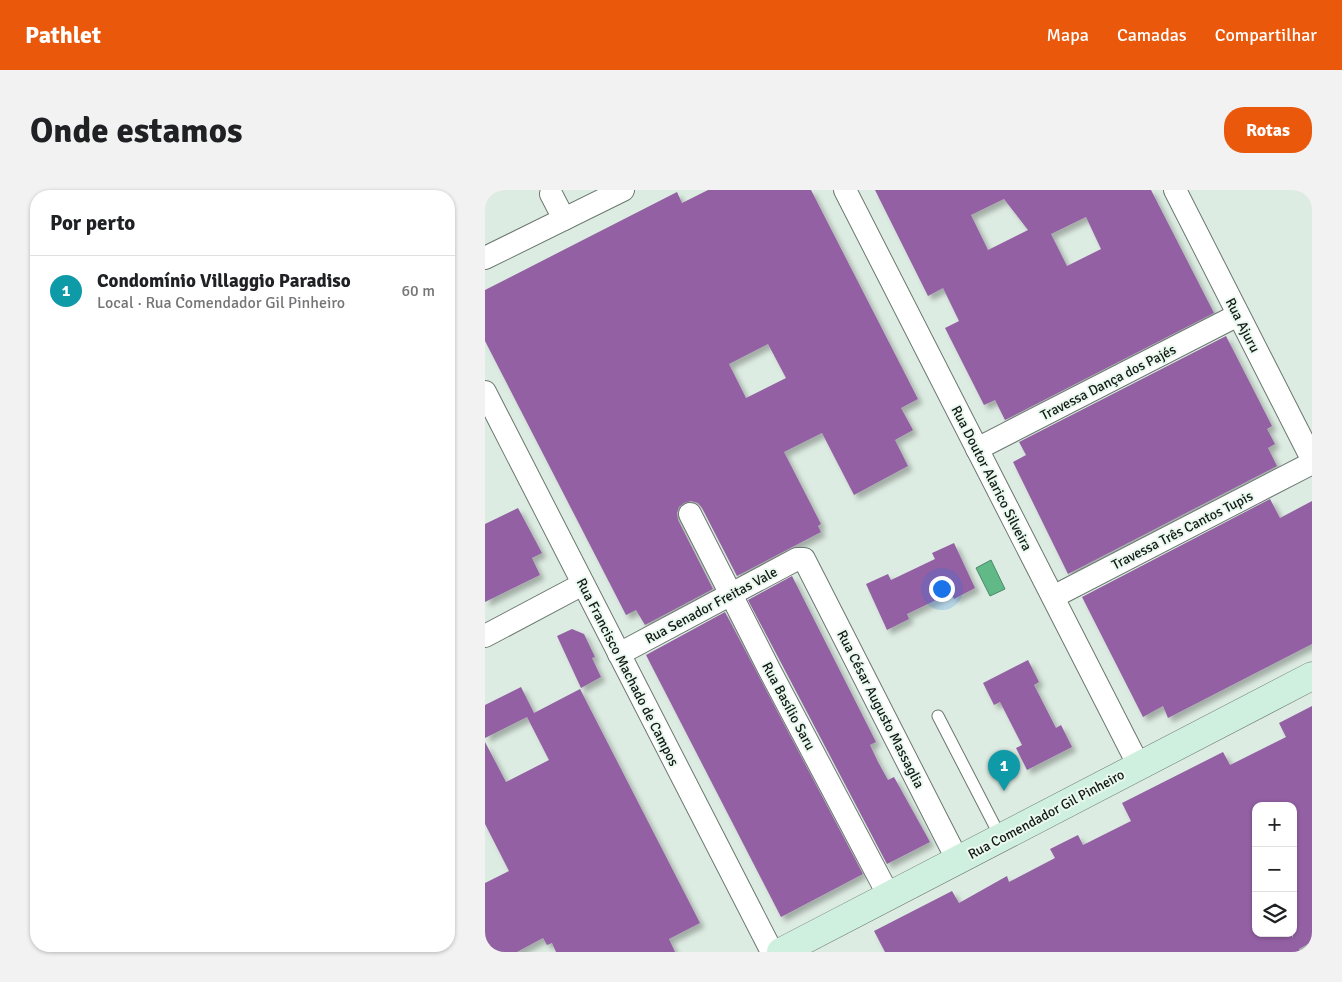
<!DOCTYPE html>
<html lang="pt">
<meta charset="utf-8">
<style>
:root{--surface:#fff;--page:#f2f2f2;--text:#202124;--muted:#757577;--line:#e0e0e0;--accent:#ea580c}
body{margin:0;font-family:Signika,sans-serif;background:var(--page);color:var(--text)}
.controls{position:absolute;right:15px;bottom:15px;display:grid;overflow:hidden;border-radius:10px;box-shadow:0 1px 4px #0004}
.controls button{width:45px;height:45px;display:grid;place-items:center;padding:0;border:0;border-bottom:1px solid var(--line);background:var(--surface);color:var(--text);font:25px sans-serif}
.you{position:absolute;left:456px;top:398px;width:18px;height:18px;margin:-12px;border:4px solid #fff;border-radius:50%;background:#1a73e8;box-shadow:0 0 0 8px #1a73e833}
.badge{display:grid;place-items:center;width:32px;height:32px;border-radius:50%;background:var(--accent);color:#fff;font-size:16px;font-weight:700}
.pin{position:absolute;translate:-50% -41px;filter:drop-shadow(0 1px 2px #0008)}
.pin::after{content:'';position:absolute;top:26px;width:18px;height:15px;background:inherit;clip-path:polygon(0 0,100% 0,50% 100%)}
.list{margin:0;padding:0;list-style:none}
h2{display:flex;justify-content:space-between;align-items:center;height:65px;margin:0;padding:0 20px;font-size:21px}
h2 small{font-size:16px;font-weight:400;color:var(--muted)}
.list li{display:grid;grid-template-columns:32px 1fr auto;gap:15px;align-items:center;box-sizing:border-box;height:70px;padding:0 20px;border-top:1px solid var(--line)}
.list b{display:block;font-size:19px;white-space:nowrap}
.list p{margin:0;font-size:16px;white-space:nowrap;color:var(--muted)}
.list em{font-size:16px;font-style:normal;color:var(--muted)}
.icon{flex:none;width:28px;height:28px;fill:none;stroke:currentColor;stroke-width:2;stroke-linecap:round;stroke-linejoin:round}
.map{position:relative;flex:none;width:827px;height:762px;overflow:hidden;border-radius:20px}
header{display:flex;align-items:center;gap:30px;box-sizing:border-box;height:70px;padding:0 25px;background:var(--accent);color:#fff}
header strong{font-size:24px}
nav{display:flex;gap:28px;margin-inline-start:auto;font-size:18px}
.intro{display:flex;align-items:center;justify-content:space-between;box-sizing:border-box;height:120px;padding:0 30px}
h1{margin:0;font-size:35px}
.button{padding:12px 22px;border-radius:20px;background:var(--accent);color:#fff;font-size:18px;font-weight:700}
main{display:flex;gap:30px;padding:0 30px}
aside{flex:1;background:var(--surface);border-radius:20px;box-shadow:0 1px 4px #0004}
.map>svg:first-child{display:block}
.water{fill:#60b986;stroke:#498964}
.building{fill:#9360a3;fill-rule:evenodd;filter:url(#shadow)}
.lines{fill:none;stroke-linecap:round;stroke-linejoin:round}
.lane-casing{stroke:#6b7870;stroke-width:13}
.street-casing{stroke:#6b7870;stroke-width:24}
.secondary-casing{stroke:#6b7870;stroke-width:29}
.lane{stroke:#fff;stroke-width:11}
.street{stroke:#fff;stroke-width:22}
.secondary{stroke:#cff0de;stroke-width:28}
.labels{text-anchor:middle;stroke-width:4;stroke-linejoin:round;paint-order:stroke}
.street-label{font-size:14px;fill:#141a16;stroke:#eaf9ef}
</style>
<header>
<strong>Pathlet</strong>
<nav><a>Mapa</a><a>Camadas</a><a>Compartilhar</a></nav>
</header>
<div class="intro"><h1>Onde estamos</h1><a class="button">Rotas</a></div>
<main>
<aside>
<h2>Por perto<small></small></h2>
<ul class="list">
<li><span class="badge" style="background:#0f9aa8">1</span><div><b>Condomínio Villaggio Paradiso</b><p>Local · Rua Comendador Gil Pinheiro</p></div><em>60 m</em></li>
</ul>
</aside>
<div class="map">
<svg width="827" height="762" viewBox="0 0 827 762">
<defs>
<filter id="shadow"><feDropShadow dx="4.5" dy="4.5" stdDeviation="2.5" flood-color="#0004"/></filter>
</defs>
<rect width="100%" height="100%" fill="#ddece2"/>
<path class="water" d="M506,370L520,399L505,406L491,378Z"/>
<g class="building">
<path d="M223,0H326L433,209L416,218L428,240L410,250L423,276L369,305L337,243L299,262L336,334L333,336L336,342L252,386L217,318L213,313L206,311L199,313L194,317L192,323L193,330L228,399L160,435L151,420L141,425L0,151V100L192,2L197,13ZM283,154L301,188L261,208L244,174Z"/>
<path d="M390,0H666L729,123L520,230L510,210L499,215L460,138L474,131L458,98L443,106ZM519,9L543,40L503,60L486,25ZM601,27L616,59L582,76L566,44Z"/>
<path d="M741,146L787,236L782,239L790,254L783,258L792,276L583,384L528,272L541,265L534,252Z"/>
<path d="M785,309L795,328L827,311V454L683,528L678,516L658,527L597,407Z"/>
<path d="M33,318L57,363L47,368L55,385L0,412V334Z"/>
<path d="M469,353L490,398L469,409L466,403L422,424L424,429L402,440L381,394L403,384L406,390L450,369L447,363Z"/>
<path d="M307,386L391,552L385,555L393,572L403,590L409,587L445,652L402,674L263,410Z"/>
<path d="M240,422L378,684L296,727L161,465Z"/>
<path d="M87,439L99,444L110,467L107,468L116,487L96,498L72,446Z"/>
<path d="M543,470L554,492L549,495L571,538L576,535L587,557L542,580L531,558L537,555L515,512L509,515L498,493Z"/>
<path d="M36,497L49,523L95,499L215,733L184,749L190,762H71L67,753L62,755L58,748L32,762H0V693L24,681L0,634V552L21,592L64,570L42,527L0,548V515Z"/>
<path d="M827,516V752L814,759L815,762H400L389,741L467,701L474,713L522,686L524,692L570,668L565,659L593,645L598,655L646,631L637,613L738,562L745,575L801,547L794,533ZM771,616H808V748L806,743H771Z"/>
</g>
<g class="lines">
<defs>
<path id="lane" d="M453,526L516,648"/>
<g id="street">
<path d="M360,0L654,576"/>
<path d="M690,0L827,269"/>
<path d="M66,4L79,29"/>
<path d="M0,68L138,0"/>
<path d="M0,202L287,762"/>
<path d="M492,259L753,125"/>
<path d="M205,324L285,481L404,706"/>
<path d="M568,407L827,273"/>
<path d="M0,446L98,394"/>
<path d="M134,464L312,369H319L473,671"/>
</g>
<path id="secondary" d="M296,762L827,486"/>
</defs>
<use href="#lane" class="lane-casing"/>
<use href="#street" class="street-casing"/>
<use href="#secondary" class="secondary-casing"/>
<use href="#lane" class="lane"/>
<use href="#street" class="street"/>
<use href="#secondary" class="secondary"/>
</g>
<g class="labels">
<g class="street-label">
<text transform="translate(758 135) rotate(63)" y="5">Rua Ajuru</text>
<text transform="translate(623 192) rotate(-27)" y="5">Travessa Dança dos Pajés</text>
<text transform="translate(507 288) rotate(63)" y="5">Rua Doutor Alarico Silveira</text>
<text transform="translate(697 340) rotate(-27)" y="5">Travessa Três Cantos Tupis</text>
<text transform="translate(226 415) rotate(-28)" y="5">Rua Senador Freitas Vale</text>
<text transform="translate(143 482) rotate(63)" y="5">Rua Francisco Machado de Campos</text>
<text transform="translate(304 516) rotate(62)" y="5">Rua Basílio Saru</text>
<text transform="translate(396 519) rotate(63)" y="5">Rua César Augusto Massaglia</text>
<text transform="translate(561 624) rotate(-28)" y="5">Rua Comendador Gil Pinheiro</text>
</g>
</g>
</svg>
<div class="controls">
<button>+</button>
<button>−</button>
<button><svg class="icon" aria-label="layers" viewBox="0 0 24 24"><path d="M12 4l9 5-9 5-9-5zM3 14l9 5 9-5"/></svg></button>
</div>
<div class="you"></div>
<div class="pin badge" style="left:519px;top:601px;background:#0f9aa8">1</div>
</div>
</main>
